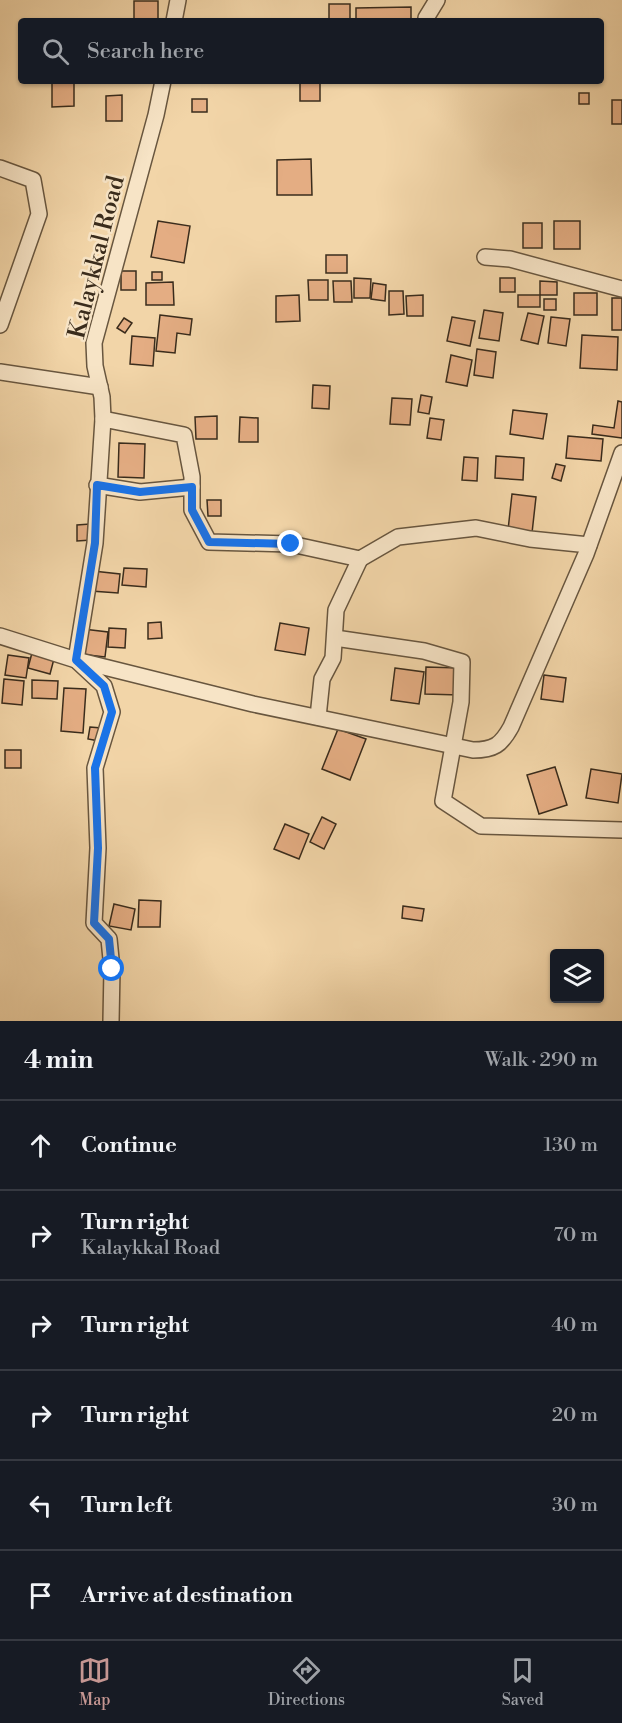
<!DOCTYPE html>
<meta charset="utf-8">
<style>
:root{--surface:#171b24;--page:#242831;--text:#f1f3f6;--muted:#9ea1a6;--line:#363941;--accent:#c59692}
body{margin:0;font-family:"Libre Bodoni",serif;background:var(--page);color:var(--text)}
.controls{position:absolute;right:18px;bottom:18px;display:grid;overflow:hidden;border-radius:6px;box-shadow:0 2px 4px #0004}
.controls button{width:54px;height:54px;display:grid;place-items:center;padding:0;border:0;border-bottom:2px solid var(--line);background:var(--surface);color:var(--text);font:30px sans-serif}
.stop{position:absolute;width:18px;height:18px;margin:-14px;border:4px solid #1a73e8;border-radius:50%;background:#fff}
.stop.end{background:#1a73e8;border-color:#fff;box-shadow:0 2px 6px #0008}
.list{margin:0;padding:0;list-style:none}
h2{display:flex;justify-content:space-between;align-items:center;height:78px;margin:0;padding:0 24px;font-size:26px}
h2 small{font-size:20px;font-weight:400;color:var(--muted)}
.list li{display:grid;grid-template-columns:39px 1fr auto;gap:18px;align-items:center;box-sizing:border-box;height:90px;padding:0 24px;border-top:2px solid var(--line)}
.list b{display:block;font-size:22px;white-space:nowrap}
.list p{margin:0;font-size:20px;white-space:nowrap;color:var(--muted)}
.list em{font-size:20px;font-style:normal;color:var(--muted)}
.icon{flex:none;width:33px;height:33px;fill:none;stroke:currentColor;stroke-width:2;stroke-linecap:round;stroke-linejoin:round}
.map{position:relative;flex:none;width:622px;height:1021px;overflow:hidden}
.search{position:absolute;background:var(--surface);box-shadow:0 2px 4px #0004;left:18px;right:18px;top:18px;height:66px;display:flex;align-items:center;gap:15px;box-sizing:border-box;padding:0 21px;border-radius:6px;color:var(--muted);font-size:22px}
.sheet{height:618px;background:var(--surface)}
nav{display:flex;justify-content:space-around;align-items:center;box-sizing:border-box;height:84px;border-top:2px solid var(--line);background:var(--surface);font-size:16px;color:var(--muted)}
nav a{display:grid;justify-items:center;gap:3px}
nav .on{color:var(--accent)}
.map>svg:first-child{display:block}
.building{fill:#e4ad83;stroke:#3a2c1c;stroke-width:1.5}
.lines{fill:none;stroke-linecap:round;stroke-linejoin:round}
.street-casing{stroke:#68563f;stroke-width:18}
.street{stroke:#f7e4c6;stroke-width:15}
.route{stroke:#1a73e8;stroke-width:8}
.labels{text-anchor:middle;stroke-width:5;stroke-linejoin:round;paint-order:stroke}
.street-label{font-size:24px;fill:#3a2c1c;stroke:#f7e4c6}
</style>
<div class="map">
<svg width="622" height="1021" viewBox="0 0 622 1021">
<rect width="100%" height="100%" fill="#f2d5a8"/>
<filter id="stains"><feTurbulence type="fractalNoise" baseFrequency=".00333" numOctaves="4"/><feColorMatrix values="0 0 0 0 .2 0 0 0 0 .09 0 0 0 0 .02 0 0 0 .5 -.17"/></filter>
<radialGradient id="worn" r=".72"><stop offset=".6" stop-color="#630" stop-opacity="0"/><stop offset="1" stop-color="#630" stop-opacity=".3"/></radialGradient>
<g class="building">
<rect x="134" y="1" width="24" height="20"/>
<rect x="329" y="4" width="21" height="17"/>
<path d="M411,7V21H356V8Z"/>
<path d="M52,81H74V106L52,107Z"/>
<rect x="300" y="81" width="20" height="20"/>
<rect x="579" y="93" width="10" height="11"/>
<path d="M122,95V121H106V96Z"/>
<rect x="192" y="99" width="15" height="13"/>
<rect x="612" y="100" width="10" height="24"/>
<path d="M311,159L312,195H277V160Z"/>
<path d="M158,221L190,226L184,263L151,257Z"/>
<rect x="554" y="221" width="26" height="28"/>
<rect x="523" y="223" width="19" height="25"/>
<rect x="326" y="255" width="21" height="18"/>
<rect x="121" y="271" width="15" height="19"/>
<rect x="152" y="272" width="10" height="8"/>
<path d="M354,278L371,279L370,298H354Z"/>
<rect x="500" y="278" width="15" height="14"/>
<path d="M308,280H328V300H309Z"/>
<path d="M333,281H351L352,302H334Z"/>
<path d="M540,281L557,282V295H540Z"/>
<path d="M173,282L174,305H146V283Z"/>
<path d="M373,283L386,285L385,301L371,299Z"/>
<path d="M389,291H403L404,314L389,315Z"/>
<rect x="574" y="293" width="23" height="22"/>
<path d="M299,295L300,321L276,322V296Z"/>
<path d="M423,295V316H407L406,296Z"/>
<rect x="518" y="295" width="22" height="12"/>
<rect x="612" y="298" width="10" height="32"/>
<rect x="544" y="299" width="12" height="11"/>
<path d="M484,310L503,313L499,341L479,338Z"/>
<path d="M528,313L544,316L538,344L521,340Z"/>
<path d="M160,315L192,319L190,335L177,333L175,353L156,351Z"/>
<path d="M452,317L475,321L470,346L447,341Z"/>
<path d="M551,317L570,319L566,346L548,343Z"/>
<path d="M124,318L132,323L125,333L117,328Z"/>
<path d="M582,335L618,337L617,370L580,368Z"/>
<path d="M132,336L155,338L153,366L130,364Z"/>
<path d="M477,349L496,352L493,378L474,375Z"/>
<path d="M451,355L472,360L467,386L446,382Z"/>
<path d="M313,385L330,386L329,409L312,408Z"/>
<path d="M421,395L432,397L429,414L418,412Z"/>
<path d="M392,398L412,399L410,425L390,424Z"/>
<path d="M618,401L622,402V438L592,434L593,425L614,428Z"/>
<path d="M513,410L547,414L543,439L510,434Z"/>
<path d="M217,416V439H196L195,417Z"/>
<path d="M240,417L258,418V442H239Z"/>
<path d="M430,418L444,420L441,440L427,438Z"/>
<path d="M568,436L603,439L601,461L566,458Z"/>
<path d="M119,443L145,444L144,478L118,477Z"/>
<path d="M496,456L524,458L523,480L495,478Z"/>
<path d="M464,457L478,458L477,481L462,480Z"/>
<path d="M556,464L565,466L561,481L552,478Z"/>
<path d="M512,494L536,497L532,533L508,530Z"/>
<path d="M207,500H221V516H208Z"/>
<path d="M90,524L91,540L77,541V525Z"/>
<path d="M124,568L147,569L146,587L122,585Z"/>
<path d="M93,571L120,574L118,593L91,591Z"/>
<path d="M161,622L162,638L148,639V623Z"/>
<path d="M280,623L309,628L305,655L275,650Z"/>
<path d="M109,628L126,629L125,648L108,647Z"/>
<path d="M83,629L108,632L105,657L80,654Z"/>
<path d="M33,649L55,655L50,674L28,668Z"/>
<path d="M8,655L29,658L26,678L5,675Z"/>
<path d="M426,667L460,668L459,695L425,694Z"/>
<path d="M395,668L424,672L419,704L391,700Z"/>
<path d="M544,675L566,678L563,702L541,699Z"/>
<path d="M4,679L24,681L22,705L2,703Z"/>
<path d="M32,680L58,681L57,699L32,698Z"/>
<path d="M64,688L86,689L83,733L61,731Z"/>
<path d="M90,727L101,728L99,741L88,739Z"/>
<path d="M338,729L366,739L350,780L322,769Z"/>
<rect x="5" y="750" width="16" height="18"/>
<path d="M555,767L567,805L539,814L527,775Z"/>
<path d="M591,769L622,774L618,803L586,798Z"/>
<path d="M322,817L336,824L324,849L310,842Z"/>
<path d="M285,824L309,834L299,859L274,849Z"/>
<path d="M139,900L161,901L160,927H138Z"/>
<path d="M114,904L135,909L131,930L109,926Z"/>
<path d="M403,906L424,909L422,921L402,918Z"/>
</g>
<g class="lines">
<defs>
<g id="street">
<path d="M426,18L437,0"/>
<path d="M174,21L178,0"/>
<path d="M0,168L33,180L39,214L0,325"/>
<path d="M485,257L510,259L622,289"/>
<path d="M0,372L100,387"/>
<path d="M103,419L184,435L192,477V510L209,542L291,544L360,559L398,537L476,528L530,539L589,545"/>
<path d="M97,485L140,492L192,487"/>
<path d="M0,636L76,660L253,704L473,750C494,750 501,745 511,727L586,554L622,453"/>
<path d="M335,638L424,651L462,662L461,702L443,801L481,826L622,830"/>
<path d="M318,717L322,679L333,658L336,610L360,559"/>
<path d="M111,1021L112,969L109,939L94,923L98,848L95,768L112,712L104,686L76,660L95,543L103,419L102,397L95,366L94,343L156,115L163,81"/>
</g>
</defs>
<use href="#street" class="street-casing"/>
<use href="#street" class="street"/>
</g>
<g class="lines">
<path class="route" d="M112,969L109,939L94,923L98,848L95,768L112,712L104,686L76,660L95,543L97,485L140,492L192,487V510L209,542L291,544"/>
</g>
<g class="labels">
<g class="street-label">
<text transform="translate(96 257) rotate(-76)" y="8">Kalaykkal Road</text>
</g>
</g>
<rect width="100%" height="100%" filter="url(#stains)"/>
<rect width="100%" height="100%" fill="url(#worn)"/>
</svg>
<div class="controls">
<button><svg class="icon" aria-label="layers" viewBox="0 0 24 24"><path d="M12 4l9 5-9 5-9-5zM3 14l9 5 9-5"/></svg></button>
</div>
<div class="stop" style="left:112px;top:969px"></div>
<div class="stop end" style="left:291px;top:544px"></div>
<div class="search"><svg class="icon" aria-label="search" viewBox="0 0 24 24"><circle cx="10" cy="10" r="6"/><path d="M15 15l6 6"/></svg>Search here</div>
</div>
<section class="sheet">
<h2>4 min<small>Walk · 290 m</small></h2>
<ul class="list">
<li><svg class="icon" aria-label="ahead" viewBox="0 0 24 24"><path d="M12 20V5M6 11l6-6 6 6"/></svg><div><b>Continue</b></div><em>130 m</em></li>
<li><svg class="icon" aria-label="right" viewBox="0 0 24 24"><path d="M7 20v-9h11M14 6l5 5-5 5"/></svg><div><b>Turn right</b><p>Kalaykkal Road</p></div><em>70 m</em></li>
<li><svg class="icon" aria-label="right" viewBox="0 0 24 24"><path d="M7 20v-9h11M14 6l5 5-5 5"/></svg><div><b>Turn right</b></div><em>40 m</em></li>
<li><svg class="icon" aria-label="right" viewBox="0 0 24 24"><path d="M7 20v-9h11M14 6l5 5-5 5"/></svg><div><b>Turn right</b></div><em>20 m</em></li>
<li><svg class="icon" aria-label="left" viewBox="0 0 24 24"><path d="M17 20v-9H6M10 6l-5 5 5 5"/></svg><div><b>Turn left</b></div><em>30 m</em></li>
<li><svg class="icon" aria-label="arrive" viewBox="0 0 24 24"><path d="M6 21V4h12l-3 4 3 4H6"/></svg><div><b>Arrive at destination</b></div></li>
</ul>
</section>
<nav>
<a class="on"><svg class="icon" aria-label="map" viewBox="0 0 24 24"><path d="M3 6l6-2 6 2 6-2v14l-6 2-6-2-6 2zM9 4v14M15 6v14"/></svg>Map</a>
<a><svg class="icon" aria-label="directions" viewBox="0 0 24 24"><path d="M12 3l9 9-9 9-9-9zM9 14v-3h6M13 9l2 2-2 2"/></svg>Directions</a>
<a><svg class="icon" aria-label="saved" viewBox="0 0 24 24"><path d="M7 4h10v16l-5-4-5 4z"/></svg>Saved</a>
</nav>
